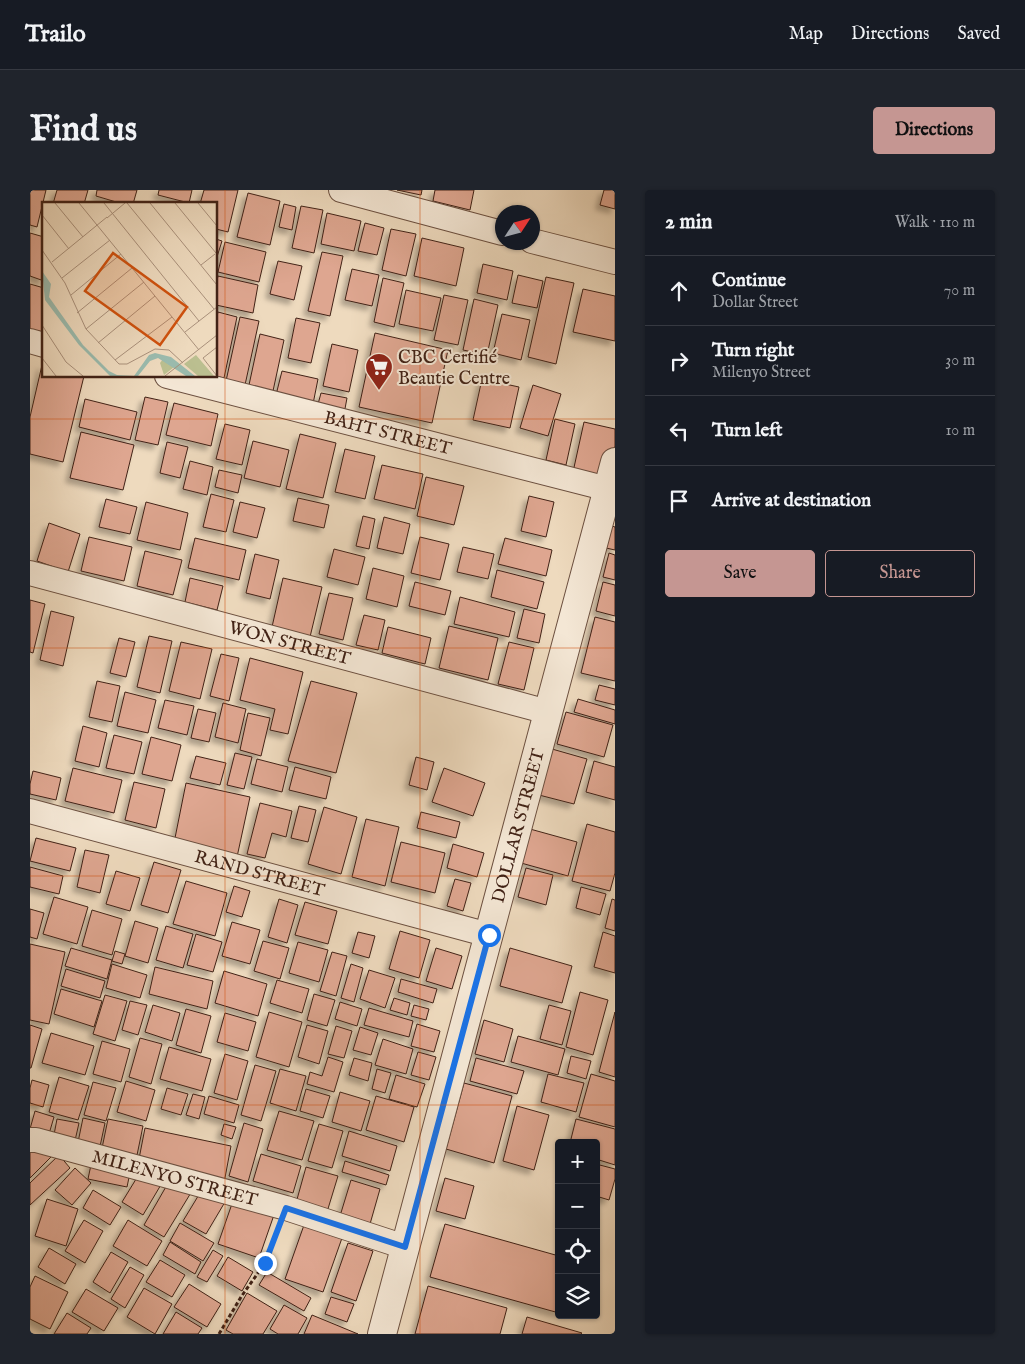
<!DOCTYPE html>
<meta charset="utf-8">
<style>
:root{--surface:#171b24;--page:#20242c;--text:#f1f3f6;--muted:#9ea1a6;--line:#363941;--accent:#c59692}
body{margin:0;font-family:"IM FELL English",serif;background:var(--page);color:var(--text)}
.controls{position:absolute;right:15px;bottom:15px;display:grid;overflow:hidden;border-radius:5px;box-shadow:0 1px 4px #0004}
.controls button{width:45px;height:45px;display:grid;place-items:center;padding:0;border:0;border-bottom:1px solid var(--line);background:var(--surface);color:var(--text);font:25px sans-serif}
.compass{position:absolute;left:465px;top:15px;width:45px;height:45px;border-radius:50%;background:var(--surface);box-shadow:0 1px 4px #0004;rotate:54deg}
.stop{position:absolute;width:15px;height:15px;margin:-11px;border:4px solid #1a73e8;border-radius:50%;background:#fff}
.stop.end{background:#1a73e8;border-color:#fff;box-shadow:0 1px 5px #0008}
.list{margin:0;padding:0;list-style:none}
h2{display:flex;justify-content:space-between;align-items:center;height:65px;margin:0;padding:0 20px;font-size:21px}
h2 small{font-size:16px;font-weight:400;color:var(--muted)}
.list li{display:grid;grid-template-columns:32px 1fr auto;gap:15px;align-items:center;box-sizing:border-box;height:70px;padding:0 20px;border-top:1px solid var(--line)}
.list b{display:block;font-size:19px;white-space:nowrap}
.list p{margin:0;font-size:16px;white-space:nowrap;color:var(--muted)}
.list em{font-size:16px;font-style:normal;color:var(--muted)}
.actions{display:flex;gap:10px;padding:15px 20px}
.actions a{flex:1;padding:11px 0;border:1px solid var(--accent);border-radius:5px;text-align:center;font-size:18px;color:var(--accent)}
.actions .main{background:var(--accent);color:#111}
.icon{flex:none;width:28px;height:28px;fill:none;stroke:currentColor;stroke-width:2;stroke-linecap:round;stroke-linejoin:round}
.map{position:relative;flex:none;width:585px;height:1144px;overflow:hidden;border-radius:5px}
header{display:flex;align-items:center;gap:30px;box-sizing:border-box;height:70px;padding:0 25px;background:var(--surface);border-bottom:1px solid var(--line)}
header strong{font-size:24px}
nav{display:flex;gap:28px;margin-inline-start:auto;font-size:18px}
.intro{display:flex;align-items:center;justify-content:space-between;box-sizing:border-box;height:120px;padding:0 30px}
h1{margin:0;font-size:35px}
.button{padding:12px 22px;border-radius:5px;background:var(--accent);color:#111;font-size:18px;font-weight:700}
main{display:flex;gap:30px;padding:0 30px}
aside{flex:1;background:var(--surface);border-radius:5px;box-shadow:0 1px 4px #0004}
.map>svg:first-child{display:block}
.building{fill:#dea690;stroke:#412216;filter:url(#shadow)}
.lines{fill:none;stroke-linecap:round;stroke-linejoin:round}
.minor-casing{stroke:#6c5040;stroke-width:26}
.tertiary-casing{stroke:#6c5040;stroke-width:30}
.path{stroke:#412216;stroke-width:3;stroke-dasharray:4 2.5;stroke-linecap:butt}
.minor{stroke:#f4e7d5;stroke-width:24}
.tertiary{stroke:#f4e7d5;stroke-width:28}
.route{stroke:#1a73e8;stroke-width:6}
.grid{fill:none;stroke:#cf510e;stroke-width:1;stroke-opacity:0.55}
.labels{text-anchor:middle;stroke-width:4;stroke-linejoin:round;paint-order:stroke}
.poi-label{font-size:18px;fill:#412216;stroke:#f4e7d5;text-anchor:start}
.street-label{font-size:18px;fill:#412216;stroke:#f4e7d5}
.inset-road{fill:none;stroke:#a9907b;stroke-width:1}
.view{fill:#cf510e;fill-opacity:0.15;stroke:#cf510e;stroke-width:2.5}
.inset-edge{fill:none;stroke:#412216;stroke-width:2.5}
</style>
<header>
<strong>Trailo</strong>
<nav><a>Map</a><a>Directions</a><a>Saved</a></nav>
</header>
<div class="intro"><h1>Find us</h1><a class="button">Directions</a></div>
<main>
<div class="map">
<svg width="585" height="1144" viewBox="0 0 585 1144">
<defs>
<filter id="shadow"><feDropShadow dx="-4.5" dy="4.5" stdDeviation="2.5" flood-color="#0004"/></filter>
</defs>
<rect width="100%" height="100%" fill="#eedabe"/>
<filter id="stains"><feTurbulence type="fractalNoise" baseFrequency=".004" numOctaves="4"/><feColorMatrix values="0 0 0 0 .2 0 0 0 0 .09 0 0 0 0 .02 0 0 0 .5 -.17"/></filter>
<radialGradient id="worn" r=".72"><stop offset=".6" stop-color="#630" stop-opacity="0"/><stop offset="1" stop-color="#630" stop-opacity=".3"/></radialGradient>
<g class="building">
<path d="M0,0H16L7,37L0,35Z"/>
<path d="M27,0H58L54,14H23Z"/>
<path d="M67,0H107L103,14H93L66,6Z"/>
<path d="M129,0H162L159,13L128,5Z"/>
<path d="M174,0H208L198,42L186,39V14H170Z"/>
<path d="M367,0H392L391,5Z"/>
<path d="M405,0H444L440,20L403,11Z"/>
<path d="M574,0H585V19L570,15Z"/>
<path d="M218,3L250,11L240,55L207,47Z"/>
<path d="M254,14L266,17L262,40L249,37Z"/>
<path d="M271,16L293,20L284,63L262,58Z"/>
<path d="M297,23L331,31L324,61L291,54Z"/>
<path d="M335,33L354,38L347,65L328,61Z"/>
<path d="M361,39L386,44L376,86L352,80Z"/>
<path d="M0,43L14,47V91L0,86Z"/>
<path d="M392,48L434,58L426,96L384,86Z"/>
<path d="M186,49L192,51L186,70Z"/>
<path d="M195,52L236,62L229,92L188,82Z"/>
<path d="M292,62L313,66L300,126L278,121Z"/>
<path d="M248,71L272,76L264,110L240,104Z"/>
<path d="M453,74L483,81L477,110L447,103Z"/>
<path d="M322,79L349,85L342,116L315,110Z"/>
<path d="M488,85L513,91L507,118L482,113Z"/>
<path d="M188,86L228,95L223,123L186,115V96Z"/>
<path d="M516,87L544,93L526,174L498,167Z"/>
<path d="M353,88L374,93L364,137L344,132Z"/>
<path d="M0,94L14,98L13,142L0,139Z"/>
<path d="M553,99L585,106V151L543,142Z"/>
<path d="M376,100L411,108L403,141L369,134Z"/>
<path d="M414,105L438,110L428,155L404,150Z"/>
<path d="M444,109L468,115L457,165L433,160Z"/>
<path d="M188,122L207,127L194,188L185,186H186V131Z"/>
<path d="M472,124L500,130L491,170L463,163Z"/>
<path d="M210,127L229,131L215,195L196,191Z"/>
<path d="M266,128L290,133L281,173L258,168Z"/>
<path d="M345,143L418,160L402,233L329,217Z"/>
<path d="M230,144L254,150L243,201L219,195Z"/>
<path d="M302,154L328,160L319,202L293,196Z"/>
<path d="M12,175L14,176V186H54L33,272L0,264V227Z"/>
<path d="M252,181L288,189L283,214L246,205Z"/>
<path d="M452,189L489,197L480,238L443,230Z"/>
<path d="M503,195L531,204L518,246L490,238Z"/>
<path d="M291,203L317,208L314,224L287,218Z"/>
<path d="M115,207L138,212L128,255L105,250Z"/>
<path d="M55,209L107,222L100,250L49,237Z"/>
<path d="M144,213L188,224L181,256L136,245Z"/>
<path d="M525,229L545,234L536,275L516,270Z"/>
<path d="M554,232L585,239V256L577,290L543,282Z"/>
<path d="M195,234L220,240L212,275L186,269Z"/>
<path d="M51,242L104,255L93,300L40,288Z"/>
<path d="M270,244L306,253L293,308L256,299Z"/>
<path d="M223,251L259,260L250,297L214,288Z"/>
<path d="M137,252L158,257L150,288L130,283Z"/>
<path d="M315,259L345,266L335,309L305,302Z"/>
<path d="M160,271L183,277L177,305L153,299Z"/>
<path d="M352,275L393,284L385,319L344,309Z"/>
<path d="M189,280L212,285L208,303L185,297Z"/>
<path d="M396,287L434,296L424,335L387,326Z"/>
<path d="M181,304L204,310L196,342L173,337Z"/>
<path d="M499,306L524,312L516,347L491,341Z"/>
<path d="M268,308L299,315L294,338L263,331Z"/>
<path d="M76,309L107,317L100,344L69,337Z"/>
<path d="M116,312L158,323L150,360L107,350Z"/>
<path d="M210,312L235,318L227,348L203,342Z"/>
<path d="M333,326L345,329L339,359L326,356Z"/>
<path d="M354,327L380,334L373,364L347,358Z"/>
<path d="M19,333L50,344L38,382L7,371Z"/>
<path d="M582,336L585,337V360L576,358Z"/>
<path d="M59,347L102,357L94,391L51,381Z"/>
<path d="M390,347L419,354L410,390L381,383Z"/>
<path d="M165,348L216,360L209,390L158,378Z"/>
<path d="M475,348L522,360L516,386L468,374Z"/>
<path d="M433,357L464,364L458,389L427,382Z"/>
<path d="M304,359L335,367L328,395L297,387Z"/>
<path d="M115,361L152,370L143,405L107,396Z"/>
<path d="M579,363L585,365V390L573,387Z"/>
<path d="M225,364L249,370L240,409L216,403Z"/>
<path d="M343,378L374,386L367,417L336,409Z"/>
<path d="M467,380L514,392L507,419L461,407Z"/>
<path d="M160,388L193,396L187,420L155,412Z"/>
<path d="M253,388L292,397L280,447L242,437Z"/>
<path d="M385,392L421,401L415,425L379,416Z"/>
<path d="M573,392L585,395V426L566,421Z"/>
<path d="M299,403L323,408L313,450L289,444Z"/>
<path d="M430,407L485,422L479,447L424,434Z"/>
<path d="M0,410L15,414L3,463L0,462Z"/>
<path d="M494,419L515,424L509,453L487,448Z"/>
<path d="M21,421L44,427L33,476L10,470Z"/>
<path d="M334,425L355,430L348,460L326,455Z"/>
<path d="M565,427L585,432V491L551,483Z"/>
<path d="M419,436L468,448L458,490L409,478Z"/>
<path d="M358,437L401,448L395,474L352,463Z"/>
<path d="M119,446L142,451L130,503L107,497Z"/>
<path d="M89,448L105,452L96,487L80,483Z"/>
<path d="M151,452L182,459L170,509L139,501Z"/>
<path d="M479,452L504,458L494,500L468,494Z"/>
<path d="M191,464L209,468L199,511L180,506Z"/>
<path d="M220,468L273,482L258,544L240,540L245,519L210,510Z"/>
<path d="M67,491L90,496L82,532L59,527Z"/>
<path d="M281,491L327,503L306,583L258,571Z"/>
<path d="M569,495L585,499V515L565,510Z"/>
<path d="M95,502L126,510L118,543L87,536Z"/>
<path d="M548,509L585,520V534L544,522Z"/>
<path d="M135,510L164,516L157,545L128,538Z"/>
<path d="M193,513L216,519L208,553L185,547Z"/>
<path d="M168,519L186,523L179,552L161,548Z"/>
<path d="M536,522L583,535L574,567L527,554Z"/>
<path d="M218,523L240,528L231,566L210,560Z"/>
<path d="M53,536L77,543L69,577L45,571Z"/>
<path d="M84,545L112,552L104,584L76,578Z"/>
<path d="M121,547L151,555L142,591L112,584Z"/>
<path d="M522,559L557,569L544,614L509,605Z"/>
<path d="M205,563L222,567L214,599L197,595Z"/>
<path d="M166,566L196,573L190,595L160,588Z"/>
<path d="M386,567L404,572L397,600L379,595Z"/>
<path d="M227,569L258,577L252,602L221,594Z"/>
<path d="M564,571L585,577V610L556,602Z"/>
<path d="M265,577L301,587L296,609L259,600Z"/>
<path d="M43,578L92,590L84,623L35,611Z"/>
<path d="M414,578L455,593L443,626L402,612Z"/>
<path d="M3,581L31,588L26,610L0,604V594Z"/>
<path d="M104,592L135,599L126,638L95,630Z"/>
<path d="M156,593L220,607L207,667L144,653Z"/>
<path d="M230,613L262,621L256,647L242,643L235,668L217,664Z"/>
<path d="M269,616L286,620L278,652L261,648Z"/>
<path d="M294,617L327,627L311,684L278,674Z"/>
<path d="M391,622L430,632L426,648L387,638Z"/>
<path d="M336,629L369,637L355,696L322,687Z"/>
<path d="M557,634L585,642V683L580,701L542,691Z"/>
<path d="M500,639L547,652L538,686L491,673Z"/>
<path d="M6,648L46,658L40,681L0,671Z"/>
<path d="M371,652L415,663L405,703L361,692Z"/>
<path d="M423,654L454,663L447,687L417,678Z"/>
<path d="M55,660L79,665L70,703L47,697Z"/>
<path d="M124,672L151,680L138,723L111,715Z"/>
<path d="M0,677L33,686L29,704L0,697Z"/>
<path d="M496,678L523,685L516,715L488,707Z"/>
<path d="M86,681L110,688L100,721L76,714Z"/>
<path d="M425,689L441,693L433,721L417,716Z"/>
<path d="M156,691L197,703L185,746L143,734Z"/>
<path d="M204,696L220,701L212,727L196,722Z"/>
<path d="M551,697L576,704L570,725L546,718Z"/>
<path d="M24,707L58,717L47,754L13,744Z"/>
<path d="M249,709L268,715L257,753L238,747Z"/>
<path d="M582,709L585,710V741L575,738Z"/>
<path d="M275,712L307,721L298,754L265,745Z"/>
<path d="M0,719L14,723L7,749L0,747Z"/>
<path d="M62,720L92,729L82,765L52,756Z"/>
<path d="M105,731L128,738L118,773L95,766Z"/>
<path d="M202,732L230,740L220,774L192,766Z"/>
<path d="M136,736L163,744L153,778L126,770Z"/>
<path d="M370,741L400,750L389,788L359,779Z"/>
<path d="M328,742L345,746L339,768L322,763Z"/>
<path d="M573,742L585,746V783L564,777Z"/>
<path d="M166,744L192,752L183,782L157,775Z"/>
<path d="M233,751L259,758L250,789L224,781Z"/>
<path d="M268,752L298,760L289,792L259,783Z"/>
<path d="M0,754L35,762L19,834L0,830Z"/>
<path d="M41,758L82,770L77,789L35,776Z"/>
<path d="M406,758L432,766L422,799L396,791Z"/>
<path d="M480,758L542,776L532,813L470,796Z"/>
<path d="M85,761L95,764L92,774L82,771Z"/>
<path d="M302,762L317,766L306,806L290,801Z"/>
<path d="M82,774L117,785L110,808L76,798Z"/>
<path d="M321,774L333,778L324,812L311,808Z"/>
<path d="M125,777L183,791L177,819L119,804Z"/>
<path d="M36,779L75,791L70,808L31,796Z"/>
<path d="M339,780L365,788L355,818L330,809Z"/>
<path d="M194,781L237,794L228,826L185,813Z"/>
<path d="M371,789L407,799L403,813L368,802Z"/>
<path d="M247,790L279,799L272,823L240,813Z"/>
<path d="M31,799L72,811L64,837L24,824Z"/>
<path d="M550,802L578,810L563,865L536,857Z"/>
<path d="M284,804L305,810L297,836L277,830Z"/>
<path d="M75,805L97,811L85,851L63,844Z"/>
<path d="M364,808L380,813L377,825L360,820Z"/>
<path d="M100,811L117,815L108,845L92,840Z"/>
<path d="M310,812L332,819L327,836L305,829Z"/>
<path d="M123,815L150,823L142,851L115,842Z"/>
<path d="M384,815L399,819L396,830L381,826Z"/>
<path d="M519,815L541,821L532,855L510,849Z"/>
<path d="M339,818L383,831L379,847L334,835Z"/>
<path d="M156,819L181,826L171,863L146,855Z"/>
<path d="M239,822L272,832L259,877L226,867Z"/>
<path d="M585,822V887L569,882Z"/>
<path d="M195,823L226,832L218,861L187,852Z"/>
<path d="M454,830L483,839L474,872L445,864Z"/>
<path d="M387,834L410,841L404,862L381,856Z"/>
<path d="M0,835L12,839L1,878H0Z"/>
<path d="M277,835L298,841L289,874L268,867Z"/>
<path d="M306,836L322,841L314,868L298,864Z"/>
<path d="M330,837L348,843L341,865L323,860Z"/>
<path d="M21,843L64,856L55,885L12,873Z"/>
<path d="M488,846L535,859L528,885L481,872Z"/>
<path d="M110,848L132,854L121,894L99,887Z"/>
<path d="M353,849L383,859L376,884L345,875Z"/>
<path d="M72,851L100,859L91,892L63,884Z"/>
<path d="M139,857L181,869L172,901L130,889Z"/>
<path d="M388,862L406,867L399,890L381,885Z"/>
<path d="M195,864L218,871L207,910L184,903Z"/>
<path d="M541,866L561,871L556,889L537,883Z"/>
<path d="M298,867L313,872L304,902L277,894L280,882L292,886Z"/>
<path d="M324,868L342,873L338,891L319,885Z"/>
<path d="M446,868L494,881L487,904L440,891Z"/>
<path d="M225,875L246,881L231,931L211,925Z"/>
<path d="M250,879L276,886L266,921L240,913Z"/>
<path d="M347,879L361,883L355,903L342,899Z"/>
<path d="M518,884L554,893L546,922L511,912Z"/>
<path d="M561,884L585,891V937L549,927Z"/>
<path d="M366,885L395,894L387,917L359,909Z"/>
<path d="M29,887L59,896L48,930L19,922Z"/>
<path d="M2,890L19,895L13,917L0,913V898Z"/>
<path d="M96,891L125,900L116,931L87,922Z"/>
<path d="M63,892L86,898L76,931L54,925Z"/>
<path d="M434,893L482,906L464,973L416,959Z"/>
<path d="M137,898L158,904L151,925L131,919Z"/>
<path d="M276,899L300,906L293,928L270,921Z"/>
<path d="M310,902L340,911L331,941L302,932Z"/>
<path d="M163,904L175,907L169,929L156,925Z"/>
<path d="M179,906L209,915L204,933L174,924Z"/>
<path d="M346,906L384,917L374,952L336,940Z"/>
<path d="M487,916L519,925L504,980L473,971Z"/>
<path d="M5,921L24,927L19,944L0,939Z"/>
<path d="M249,921L284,931L272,970L237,960Z"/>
<path d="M53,928L75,933L69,961L47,957Z"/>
<path d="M27,929L49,933L44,955L23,950Z"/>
<path d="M78,929L113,936L106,970L71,963Z"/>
<path d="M546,929L585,939V975L566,969V953H540Z"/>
<path d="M214,933L233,939L218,992L199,986Z"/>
<path d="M194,934L206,937L202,949L191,945Z"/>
<path d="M289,934L313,941L302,978L278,971Z"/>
<path d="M115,938L201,956L194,993L108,974Z"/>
<path d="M319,941L367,956L360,981L312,966Z"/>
<path d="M5,951L21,967L0,988V957Z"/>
<path d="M231,964L271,976L263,1003L223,991Z"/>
<path d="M29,965L40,978L0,1015V993Z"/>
<path d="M62,970L101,978L97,997L58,989Z"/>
<path d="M315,971L359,985L356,995L312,982Z"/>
<path d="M566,974L585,979V989L579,1010L566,1006Z"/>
<path d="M276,977L308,986L297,1022L266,1013Z"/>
<path d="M45,978L61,993L42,1015L25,1000Z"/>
<path d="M111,981L132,993L113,1025L92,1012Z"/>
<path d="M141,988L162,1001L134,1047L114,1035Z"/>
<path d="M415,988L444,996L435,1029L406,1021Z"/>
<path d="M321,990L350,999L340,1034L310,1026Z"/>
<path d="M173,998L195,1012L176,1044L153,1031Z"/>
<path d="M63,1000L91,1017L80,1035L53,1018Z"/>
<path d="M204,1008L245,1022L229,1068L188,1054Z"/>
<path d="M17,1009L48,1019L36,1056L5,1046Z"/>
<path d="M54,1030L73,1041L55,1073L35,1061Z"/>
<path d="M98,1030L132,1051L117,1076L83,1056Z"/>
<path d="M150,1033L184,1053L173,1071L140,1051Z"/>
<path d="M415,1034L529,1066V1123L400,1087Z"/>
<path d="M274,1035L312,1048L293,1102L255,1089Z"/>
<path d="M140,1052L171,1072L165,1084L133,1065Z"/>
<path d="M318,1053L343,1061L326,1111L301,1102Z"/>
<path d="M19,1058L46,1074L35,1094L8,1077Z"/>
<path d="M183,1060L193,1066L177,1092L167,1087Z"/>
<path d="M81,1062L98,1072L80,1103L63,1092Z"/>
<path d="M198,1067L223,1082L212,1101L187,1086Z"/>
<path d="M130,1070L155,1085L142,1107L116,1092Z"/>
<path d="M100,1077L114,1085L95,1118L81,1109Z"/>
<path d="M237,1082L281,1108L274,1121L229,1095Z"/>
<path d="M5,1086L38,1102L20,1139L0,1129V1097Z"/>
<path d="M159,1094L191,1114L177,1137L144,1117Z"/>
<path d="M398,1096L477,1118L470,1144H385Z"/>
<path d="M114,1098L142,1114L125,1144L97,1127Z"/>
<path d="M56,1099L88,1118L74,1141L42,1122Z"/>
<path d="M217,1103L247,1121L233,1144H203L196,1140Z"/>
<path d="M301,1107L324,1114L317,1132L295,1124Z"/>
<path d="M254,1115L277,1128L268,1144H248L240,1139Z"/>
<path d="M146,1122L172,1138L168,1144H133Z"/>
<path d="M37,1123L61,1138L57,1144H24Z"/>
<path d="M282,1125L328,1144H274Z"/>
<path d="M497,1127L552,1143L551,1144H492Z"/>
</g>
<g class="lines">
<defs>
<g id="minor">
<path d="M311,0L472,43"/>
<path d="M502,51L585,72"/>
<path d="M0,151L14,155"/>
<path id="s1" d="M137,186L578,299"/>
<path id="s2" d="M0,383L518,522"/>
<path id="s3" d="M0,621L459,745"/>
<path id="s4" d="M0,950H6L256,1018L375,1057"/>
</g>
<g id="tertiary">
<path id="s5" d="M352,1144L585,272"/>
</g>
</defs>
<use href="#minor" class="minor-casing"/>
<use href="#tertiary" class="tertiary-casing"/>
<path class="path" d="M189,1144L211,1107L235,1073L247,1042"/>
<use href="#minor" class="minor"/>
<use href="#tertiary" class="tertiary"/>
</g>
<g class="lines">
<path class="route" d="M235,1073L256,1018L375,1057L459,745"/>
</g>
<path class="grid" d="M195,0V1144M390,0V1144M0,229H585M0,458H585M0,686H585M0,915H585"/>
<defs>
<symbol id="supermarket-pin" viewBox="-11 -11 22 30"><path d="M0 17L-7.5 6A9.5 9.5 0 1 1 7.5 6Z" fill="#8f2418" stroke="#f4e7d5"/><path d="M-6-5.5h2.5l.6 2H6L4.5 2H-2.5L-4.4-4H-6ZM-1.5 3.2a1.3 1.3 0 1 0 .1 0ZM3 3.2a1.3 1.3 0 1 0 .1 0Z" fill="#fff"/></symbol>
</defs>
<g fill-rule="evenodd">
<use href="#supermarket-pin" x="333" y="161" width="32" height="43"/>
</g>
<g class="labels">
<g class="poi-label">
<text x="368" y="173">CBC Certifié<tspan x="368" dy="21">Beautie Centre</tspan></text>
</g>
<g class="street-label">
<text dy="6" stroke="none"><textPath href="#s1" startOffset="228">BAHT STREET</textPath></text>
<text dy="6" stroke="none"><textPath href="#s2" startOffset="269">WON STREET</textPath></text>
<text dy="6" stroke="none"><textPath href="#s5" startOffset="526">DOLLAR STREET</textPath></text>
<text dy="6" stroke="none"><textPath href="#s3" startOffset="238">RAND STREET</textPath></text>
<text dy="6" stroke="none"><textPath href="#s4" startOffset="150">MILENYO STREET</textPath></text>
</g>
</g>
<g transform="translate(12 12)">
<rect width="175" height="175" fill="#eedabe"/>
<path d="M154,153L172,174H156L142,162ZM121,157L132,165L122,173L118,161Z" fill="#bbbf90"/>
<path d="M0,69L9,82L7,95L41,143L67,169L75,173L92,174L107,153L113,151L129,155L153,174H144L116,156L108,159L96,174H68L37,143L3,98Z" fill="#9abbae"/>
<path class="inset-road" d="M13,1L41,35M37,1L157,148M62,1L157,119M85,1L172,107M108,1L175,83M133,1L174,51M156,1L175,24M0,13L27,47M65,16L83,1M0,48L23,81L44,127L77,162H85L113,147L127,148L141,161M10,60L65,15M159,63L173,52M20,76L68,38M29,93L79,52M35,111L90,66M0,123L24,160L41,174M44,127L102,80M143,130L175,105M56,141L113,94M175,145L161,156L175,174M0,156L14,174M73,158L130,115M123,174L175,133"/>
<path class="view" d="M71,51L145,105L118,143L43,89Z"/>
<rect width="175" height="175" class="inset-edge"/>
</g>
<rect width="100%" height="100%" filter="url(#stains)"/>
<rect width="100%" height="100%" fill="url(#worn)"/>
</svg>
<div class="controls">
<button>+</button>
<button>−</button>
<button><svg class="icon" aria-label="locate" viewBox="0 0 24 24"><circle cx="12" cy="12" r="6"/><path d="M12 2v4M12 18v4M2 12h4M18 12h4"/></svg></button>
<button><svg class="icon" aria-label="layers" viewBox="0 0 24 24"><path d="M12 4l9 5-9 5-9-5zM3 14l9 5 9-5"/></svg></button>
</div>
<svg class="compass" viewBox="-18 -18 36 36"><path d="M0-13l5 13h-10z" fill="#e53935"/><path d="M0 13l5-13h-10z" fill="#9ea1a6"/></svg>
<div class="stop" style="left:459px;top:745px"></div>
<div class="stop end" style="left:235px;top:1073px"></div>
</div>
<aside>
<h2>2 min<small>Walk · 110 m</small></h2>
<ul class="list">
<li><svg class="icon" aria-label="ahead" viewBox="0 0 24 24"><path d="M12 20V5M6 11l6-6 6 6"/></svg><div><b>Continue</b><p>Dollar Street</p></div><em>70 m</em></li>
<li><svg class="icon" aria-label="right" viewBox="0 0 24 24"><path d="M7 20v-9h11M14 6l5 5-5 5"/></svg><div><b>Turn right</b><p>Milenyo Street</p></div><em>30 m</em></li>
<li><svg class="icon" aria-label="left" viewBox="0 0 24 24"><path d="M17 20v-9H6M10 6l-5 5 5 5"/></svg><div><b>Turn left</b></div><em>10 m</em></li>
<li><svg class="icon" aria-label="arrive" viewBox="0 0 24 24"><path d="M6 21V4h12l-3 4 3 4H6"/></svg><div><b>Arrive at destination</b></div></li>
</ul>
<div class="actions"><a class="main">Save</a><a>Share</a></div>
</aside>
</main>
